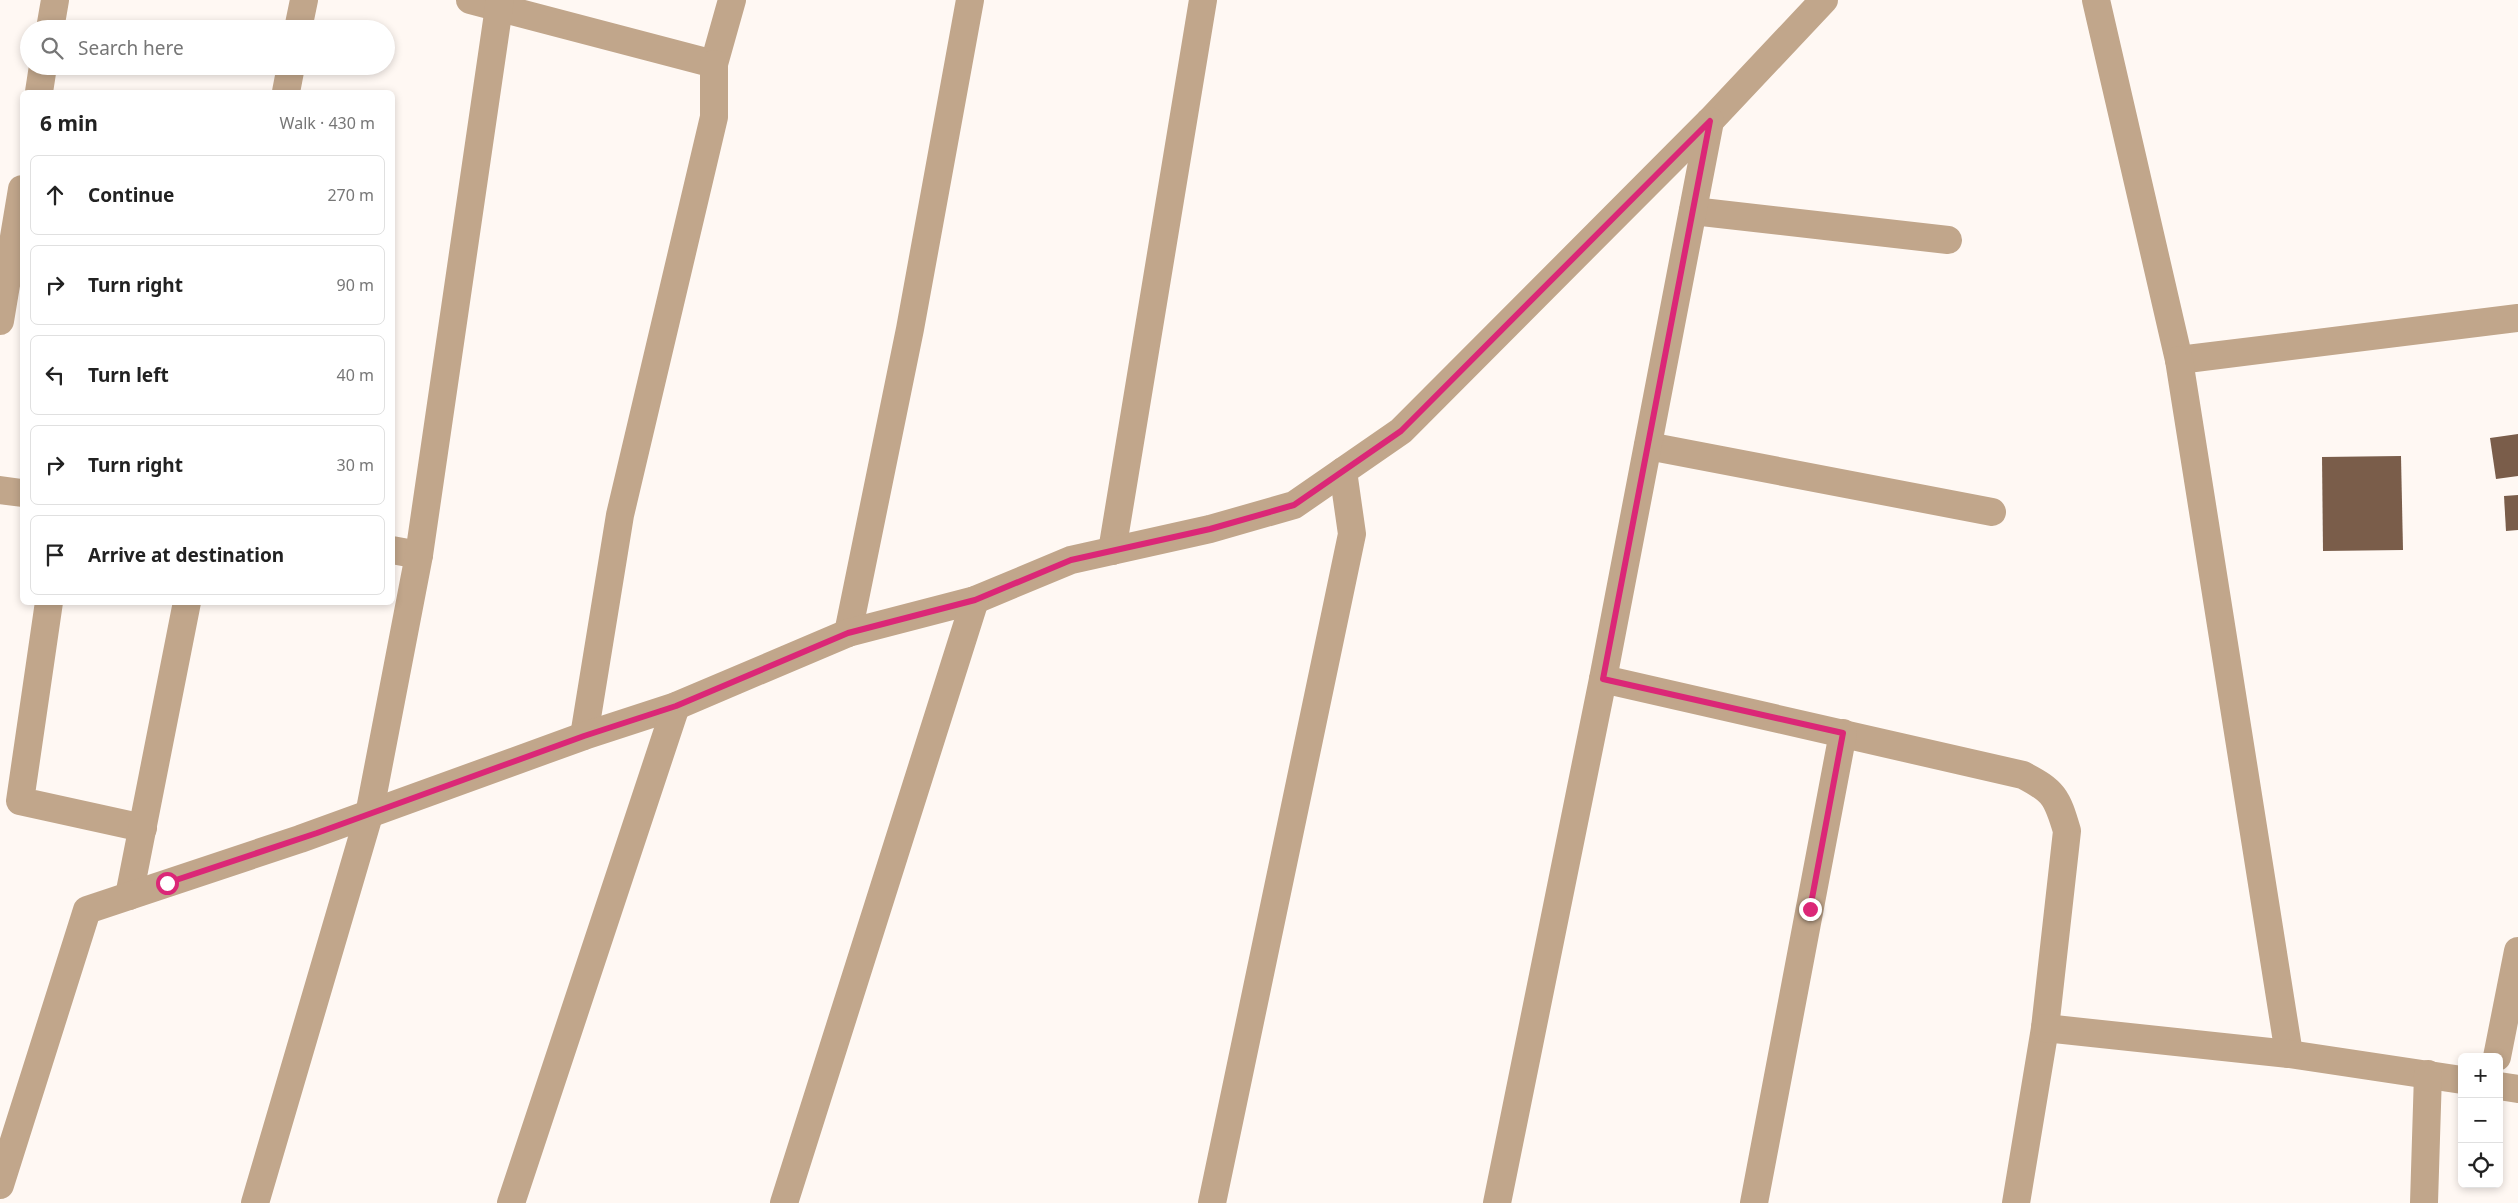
<!DOCTYPE html>
<meta charset="utf-8">
<style>
:root{--surface:#fff;--page:#f2f2f2;--text:#222;--muted:#767676;--line:#e0e0e0}
body{margin:0;font-family:"Noto Sans",sans-serif;background:var(--page);color:var(--text)}
.controls{position:absolute;right:15px;bottom:15px;display:grid;overflow:hidden;border-radius:8px;box-shadow:0 2px 8px #0003}
.controls button{width:45px;height:45px;display:grid;place-items:center;padding:0;border:0;border-bottom:1px solid var(--line);background:var(--surface);color:var(--text);font:25px sans-serif}
.stop{position:absolute;width:15px;height:15px;margin:-11px;border:4px solid #db2777;border-radius:50%;background:#fff}
.stop.end{background:#db2777;border-color:#fff;box-shadow:0 1px 5px #0008}
.list{margin:0;padding:0;list-style:none}
h2{display:flex;justify-content:space-between;align-items:center;height:65px;margin:0;padding:0 20px;font-size:21px}
h2 small{font-size:16px;font-weight:400;color:var(--muted)}
.list li{display:grid;grid-template-columns:32px 1fr auto;gap:15px;align-items:center;box-sizing:border-box;height:80px;margin:0 10px 10px;padding:0 10px;border:1px solid var(--line);border-radius:8px}
.list b{display:block;font-size:19px;white-space:nowrap}
.list em{font-size:16px;font-style:normal;color:var(--muted)}
.icon{flex:none;width:28px;height:28px;fill:none;stroke:currentColor;stroke-width:2;stroke-linecap:round;stroke-linejoin:round}
.map{position:relative;flex:none;width:2518px;height:1203px;overflow:hidden}
.search{position:absolute;background:var(--surface);box-shadow:0 2px 8px #0003;left:20px;top:20px;width:375px;height:55px;display:flex;align-items:center;gap:12px;box-sizing:border-box;padding:0 18px;border-radius:28px;color:var(--muted);font-size:19px}
.panel{position:absolute;background:var(--surface);box-shadow:0 2px 8px #0003;left:20px;top:90px;width:375px;height:515px;border-radius:8px}
.map>svg:first-child{display:block}
.building{fill:#7a5d4a}
.lines{fill:none;stroke-linecap:round;stroke-linejoin:round}
.minor{stroke:#c1a68b;stroke-width:28}
.route{stroke:#db2777;stroke-width:6}
</style>
<div class="map">
<svg width="2518" height="1203" viewBox="0 0 2518 1203">
<rect width="100%" height="100%" fill="#fff8f3"/>
<g class="building">
<path d="M2518,434V476L2496,479L2490,438Z"/>
<path d="M2401,456L2403,550L2323,551L2322,457Z"/>
<path d="M2518,495V530L2506,531L2504,496Z"/>
</g>
<g class="lines">
<g class="minor">
<path d="M470,0L714,64L732,0"/>
<path d="M2096,0L2179,360L2518,318"/>
<path d="M50,29L55,0"/>
<path d="M298,29L304,0"/>
<path d="M39,92L43,66"/>
<path d="M286,92L291,66"/>
<path d="M1693,211L1948,240"/>
<path d="M0,321L22,189"/>
<path d="M2179,360L2289,1054"/>
<path d="M1648,446L1992,512"/>
<path d="M0,490L22,493"/>
<path d="M392,550L419,555"/>
<path d="M1112,551L1203,0"/>
<path d="M49,602L20,801L143,828"/>
<path d="M848,633L910,329L970,0"/>
<path d="M1603,679L2023,775C2054,791 2057,797 2067,831L2045,1028L2016,1203"/>
<path d="M584,736L620,515L714,117V64"/>
<path d="M129,896L187,602"/>
<path d="M2045,1028L2289,1054L2462,1080"/>
<path d="M2497,1057L2518,951"/>
<path d="M2499,1086L2518,1089"/>
<path d="M0,1185L87,910L300,839L584,736L676,706L848,633L975,600L1071,560L1210,529L1294,505L1401,431L1710,121L1824,0"/>
<path d="M255,1203L369,815L419,555L500,0"/>
<path d="M511,1203L676,706"/>
<path d="M784,1203L975,600"/>
<path d="M1212,1203L1352,534L1343,471"/>
<path d="M1497,1203L1603,679L1710,121"/>
<path d="M1754,1203L1843,733"/>
<path d="M2424,1203L2428,1074"/>
</g>
</g>
<g class="lines">
<path class="route" d="M167,883L317,833L584,736L676,706L848,633L975,600L1071,560L1210,529L1294,505L1401,431L1710,121L1603,679L1843,733L1810,909"/>
</g>
</svg>
<div class="controls">
<button>+</button>
<button>−</button>
<button><svg class="icon" aria-label="locate" viewBox="0 0 24 24"><circle cx="12" cy="12" r="6"/><path d="M12 2v4M12 18v4M2 12h4M18 12h4"/></svg></button>
</div>
<div class="stop" style="left:167px;top:883px"></div>
<div class="stop end" style="left:1810px;top:909px"></div>
<div class="search"><svg class="icon" aria-label="search" viewBox="0 0 24 24"><circle cx="10" cy="10" r="6"/><path d="M15 15l6 6"/></svg>Search here</div>
<section class="panel">
<h2>6 min<small>Walk · 430 m</small></h2>
<ul class="list">
<li><svg class="icon" aria-label="ahead" viewBox="0 0 24 24"><path d="M12 20V5M6 11l6-6 6 6"/></svg><div><b>Continue</b></div><em>270 m</em></li>
<li><svg class="icon" aria-label="right" viewBox="0 0 24 24"><path d="M7 20v-9h11M14 6l5 5-5 5"/></svg><div><b>Turn right</b></div><em>90 m</em></li>
<li><svg class="icon" aria-label="left" viewBox="0 0 24 24"><path d="M17 20v-9H6M10 6l-5 5 5 5"/></svg><div><b>Turn left</b></div><em>40 m</em></li>
<li><svg class="icon" aria-label="right" viewBox="0 0 24 24"><path d="M7 20v-9h11M14 6l5 5-5 5"/></svg><div><b>Turn right</b></div><em>30 m</em></li>
<li><svg class="icon" aria-label="arrive" viewBox="0 0 24 24"><path d="M6 21V4h12l-3 4 3 4H6"/></svg><div><b>Arrive at destination</b></div></li>
</ul>
</section>
</div>
